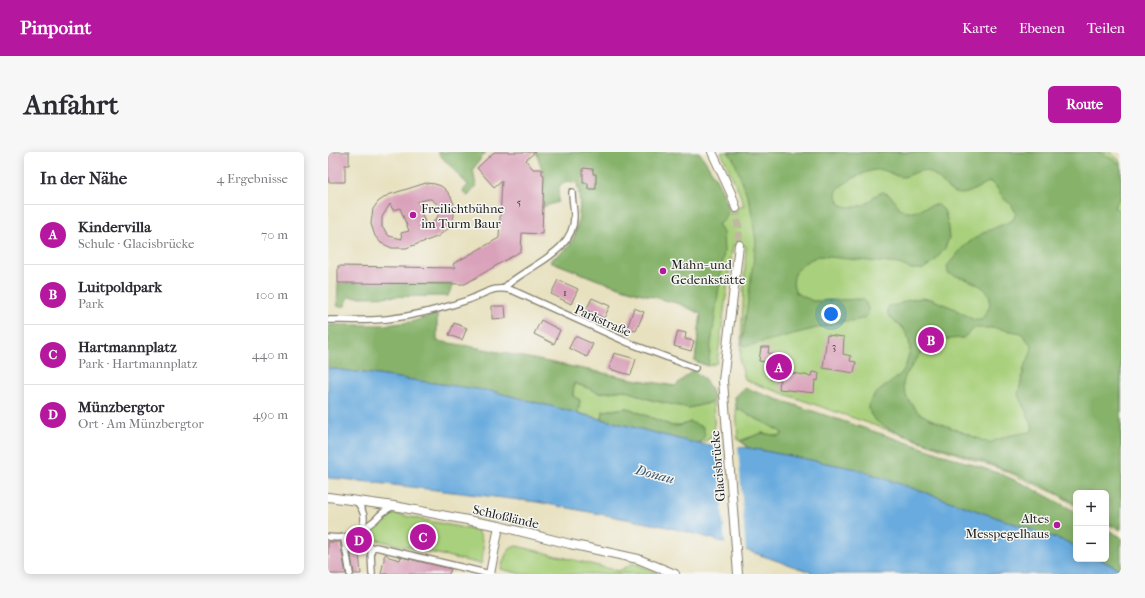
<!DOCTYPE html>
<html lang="de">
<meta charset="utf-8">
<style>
:root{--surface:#fff;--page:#f7f7f7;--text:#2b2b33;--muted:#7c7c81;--line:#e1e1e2;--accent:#b5179e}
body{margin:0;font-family:"IM FELL French Canon",serif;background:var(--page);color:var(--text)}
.controls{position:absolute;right:12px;bottom:12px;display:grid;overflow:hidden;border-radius:6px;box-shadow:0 2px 10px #0003}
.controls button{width:36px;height:36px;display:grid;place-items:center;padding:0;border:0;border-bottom:1px solid var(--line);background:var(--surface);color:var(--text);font:20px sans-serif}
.you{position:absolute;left:503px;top:162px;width:14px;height:14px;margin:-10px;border:3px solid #fff;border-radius:50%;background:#1a73e8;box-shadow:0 0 0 6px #1a73e833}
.badge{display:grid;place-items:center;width:26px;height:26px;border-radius:50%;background:var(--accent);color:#fff;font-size:13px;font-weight:700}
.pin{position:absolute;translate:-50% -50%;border:2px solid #fff;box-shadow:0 1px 4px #0006}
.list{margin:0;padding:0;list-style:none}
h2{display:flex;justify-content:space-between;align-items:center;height:52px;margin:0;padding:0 16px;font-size:17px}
h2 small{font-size:13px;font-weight:400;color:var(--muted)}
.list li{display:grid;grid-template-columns:26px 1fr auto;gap:12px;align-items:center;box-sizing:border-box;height:60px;padding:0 16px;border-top:1px solid var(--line)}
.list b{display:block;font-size:15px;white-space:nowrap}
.list p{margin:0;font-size:13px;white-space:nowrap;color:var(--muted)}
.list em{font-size:13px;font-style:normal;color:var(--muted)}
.map{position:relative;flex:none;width:793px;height:422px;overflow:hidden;border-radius:6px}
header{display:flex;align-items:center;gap:24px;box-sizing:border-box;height:56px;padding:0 20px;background:var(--accent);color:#fff}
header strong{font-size:19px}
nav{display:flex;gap:22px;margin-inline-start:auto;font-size:14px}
.intro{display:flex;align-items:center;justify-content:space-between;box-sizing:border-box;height:96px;padding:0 24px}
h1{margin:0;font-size:28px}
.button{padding:10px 18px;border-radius:6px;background:var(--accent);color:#fff;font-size:14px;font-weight:700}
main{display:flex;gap:24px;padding:0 24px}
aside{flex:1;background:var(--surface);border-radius:6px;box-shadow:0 2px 10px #0003}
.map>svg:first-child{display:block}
.green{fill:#a9d07b;stroke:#62764c}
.forest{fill:#86b26b;stroke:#516744;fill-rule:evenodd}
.water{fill:#69abde;stroke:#42647d}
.pier{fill:#e8e1c0}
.building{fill:#d9a2ba;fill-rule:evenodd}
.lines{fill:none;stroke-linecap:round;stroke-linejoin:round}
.secondary-tunnel{stroke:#bfba9f;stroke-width:8;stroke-dasharray:8 4;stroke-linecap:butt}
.street-casing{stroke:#827e6e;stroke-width:8}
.secondary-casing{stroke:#827e6e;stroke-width:10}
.street{stroke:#fff;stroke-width:5.5}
.secondary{stroke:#fff;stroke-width:8}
.poi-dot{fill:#b5179e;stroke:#f6f6f2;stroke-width:1.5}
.labels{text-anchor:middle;stroke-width:3;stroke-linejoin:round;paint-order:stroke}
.number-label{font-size:11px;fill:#4b3e44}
.poi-label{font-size:13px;fill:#1c1c1c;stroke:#f6f6f2;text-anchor:start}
.street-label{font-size:13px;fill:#1c1c1c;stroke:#f6f6f2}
.water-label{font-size:14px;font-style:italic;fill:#3b556a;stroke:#f6f6f2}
</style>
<header>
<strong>Pinpoint</strong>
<nav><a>Karte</a><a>Ebenen</a><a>Teilen</a></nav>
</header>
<div class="intro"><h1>Anfahrt</h1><a class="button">Route</a></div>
<main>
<aside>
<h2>In der Nähe<small>4 Ergebnisse</small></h2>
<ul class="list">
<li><span class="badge">A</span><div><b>Kindervilla</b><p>Schule · Glacisbrücke</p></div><em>70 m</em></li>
<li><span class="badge">B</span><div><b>Luitpoldpark</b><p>Park</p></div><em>100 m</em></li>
<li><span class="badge">C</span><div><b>Hartmannplatz</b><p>Park · Hartmannplatz</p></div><em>440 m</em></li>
<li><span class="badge">D</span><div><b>Münzbergtor</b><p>Ort · Am Münzbergtor</p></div><em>490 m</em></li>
</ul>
</aside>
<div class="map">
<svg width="793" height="422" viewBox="0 0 793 422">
<rect width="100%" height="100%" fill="#f6f6f2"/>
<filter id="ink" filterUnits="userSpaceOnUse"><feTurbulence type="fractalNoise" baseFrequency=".025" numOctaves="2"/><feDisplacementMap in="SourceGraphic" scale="8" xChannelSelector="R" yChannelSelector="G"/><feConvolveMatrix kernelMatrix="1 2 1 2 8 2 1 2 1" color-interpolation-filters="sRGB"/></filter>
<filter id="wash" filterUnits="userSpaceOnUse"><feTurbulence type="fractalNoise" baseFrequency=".012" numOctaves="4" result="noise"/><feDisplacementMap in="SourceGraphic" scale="16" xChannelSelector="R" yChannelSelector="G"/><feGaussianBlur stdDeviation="0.9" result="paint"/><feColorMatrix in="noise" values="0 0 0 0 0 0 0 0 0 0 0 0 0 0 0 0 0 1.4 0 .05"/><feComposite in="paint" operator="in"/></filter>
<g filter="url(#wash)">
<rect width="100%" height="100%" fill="#e8e1c0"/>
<g class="green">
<path d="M371,0C384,18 393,37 402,58L416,54L411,40L393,0H782L793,10V378L778,372V341H748V354L731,343L675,318L422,230L417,227L412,210L418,94L405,93L389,211L380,214L367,209L373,162L352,152L307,140L270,128L222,109C228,104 237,99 242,93C252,78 254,47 249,31Z"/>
<path d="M246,231L262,237L271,241L297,238L323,248L361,256L385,250L387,284L371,292L377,283L362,270L352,274H344L300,256L275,259L274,267L250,261L252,248L245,245Z"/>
<path d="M408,256L452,279L455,283L450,284L434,281L412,289L410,288Z"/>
<path d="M63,361L150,379C157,393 156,397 153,412L49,388H44L40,390L34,383L55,365Z"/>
<path d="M189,394L291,419L305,411L333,422H193L173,417C176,408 178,395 189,394Z"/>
</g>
<g class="forest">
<path d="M109,0H158L145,17L148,34L140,44L137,42L135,39L140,33Z"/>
<path d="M208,0H371C380,13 404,48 399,63C398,68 394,70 390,72L395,81L396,99L380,214L367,209L373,162L352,152L307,140L270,128L222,109C228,104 237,99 242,93C252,78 254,47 249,31L239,29L231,35L230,50L215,55L216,23L214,22V17Z"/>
<path d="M400,0H771L793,12V44L786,55L793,60V376L778,370V341H748V352C709,327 666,313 622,298C600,290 575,284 554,273C547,269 540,262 541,254C543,238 569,231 576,217C578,214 579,209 580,205C581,203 582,199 582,196C582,190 578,179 573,174C565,168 557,165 560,154L569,153L580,148L594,146L603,147L625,156L646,168H653C656,164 660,159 661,155C669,133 634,127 620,121L619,114L637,93L655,81L685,68L688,61L683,52L677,48L666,32L661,30C655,32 647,38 642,40C618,49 617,24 598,19C590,17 583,24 575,25C568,25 562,20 555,18C540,16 522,28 510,36L508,42L512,52C523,58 540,55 546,44L555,40L562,43L572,56L579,60H585L604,53H610L616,58L619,67L621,86L617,96L607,109L595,117H583L571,112L491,104C474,110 459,122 468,141L485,149L535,147C550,167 531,169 516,169L419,194L415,193L414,191L428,90L422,51L406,8ZM647,176H667L693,181L704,194L703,201L696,216L690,243L701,266L705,277L701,280L679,284L661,291L600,266L590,260L579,246L575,233L577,224L598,194L606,188L635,186Z"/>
<path d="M10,131L125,132L120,144L21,145L17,154H9Z"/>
<path d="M109,162V189L146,195L305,227L347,234L365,218C378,228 382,232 386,248L385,250L361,256L323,248L297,238L271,241L262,237L246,231L245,244L252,248L250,261L163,239L0,216V173H58L83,170Z"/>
<path d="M416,236L673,322L702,335L748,360V395L739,390L529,317L421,296L412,289L434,281L450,284L455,282L452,279L408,256L407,245Z"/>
<path d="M300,256L344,274H352L362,270L375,275L377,283L371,292L274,267L275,259Z"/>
<path d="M778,377L793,385V418L771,407H778Z"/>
</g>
<path class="water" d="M0,216L163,239L371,292L421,296L529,317L739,390L748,395V407H771L793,418V422H488L382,386L335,374L209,350L15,327L0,326Z"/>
<path class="pier" d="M389,291L410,293L418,400L397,393Z"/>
<g id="blocks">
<g class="building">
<path d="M0,0H21V13H17V30H0Z"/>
<path d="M166,0H207L198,8L205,17H214V22L216,23L214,82L194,81L193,99L137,132L10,131V114L127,116L125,112L171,86L174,28L166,35L149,16Z"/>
<path d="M255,16L265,17V22H268V37H260V31H255Z"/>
<path d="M98,31L107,32L113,34L118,38L123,45L126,52V63L125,68L121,76L109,85L78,96H64L53,91L47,84L43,72L45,57L50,50L60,43ZM100,47H103L108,51L110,55L111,61L108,68L98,74L90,50ZM62,52L65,58L72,56L81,79L73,81L74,87L61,84L54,75V65Z"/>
<path d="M230,128L250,137L243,152L223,142Z"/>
<path d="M264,146L282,154L276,166L258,158Z"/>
<path d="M164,154H177L178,166L164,167Z"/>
<path d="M306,156L316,160L308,179L299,176Z"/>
<path d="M213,168L232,178L226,192L206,182Z"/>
<path d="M126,171L139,176L134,188L121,183Z"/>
<path d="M350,179L358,181L357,187L366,189L363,199L346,194Z"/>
<path d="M499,183L516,185L515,202L523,204L522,209L528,210L526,221L495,216Z"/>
<path d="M247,184L265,192L259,205L241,196Z"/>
<path d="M433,195H441L440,201L459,206L457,220L483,224L484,220L491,221L490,229L487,228L486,241L451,237L452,228L442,227L445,211L431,209Z"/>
<path d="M286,201L308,207L303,223L281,217Z"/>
<path d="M32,384L35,385L33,392L30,391L33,422H26L21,390H26L27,387Z"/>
<path d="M0,390H12L18,422H1L0,418Z"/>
<path d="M58,402L61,405L72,408L73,405L123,417L121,422H53L56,408V404Z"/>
</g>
</g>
</g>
<g filter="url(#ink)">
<use href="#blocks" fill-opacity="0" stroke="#827e6e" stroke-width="1"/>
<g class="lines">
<path class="secondary-tunnel" d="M408,56L410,75L411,93"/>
<defs>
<g id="street">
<path d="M176,136C183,129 191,124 199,119C219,106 246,92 246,65C246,57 244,48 244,40"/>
<path d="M0,168C19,168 40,169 59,167C86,164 113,157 140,148C157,142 167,132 186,139L301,191L367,216"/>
<path d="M28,349C36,358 38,366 34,377"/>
<path d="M0,385C23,388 31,381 48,367C53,361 59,357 66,354"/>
<path d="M16,386L22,422"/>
<path d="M44,422L43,400L44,396L48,395L162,422"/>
</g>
<g id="secondary">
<path d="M384,0L403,41L408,56"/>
<path d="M0,345L66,354L171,374L242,392L310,407L347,422"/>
<path d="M162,422L171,374"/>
<path d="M410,422L395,229L411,93"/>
</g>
</defs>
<use href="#street" class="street-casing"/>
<use href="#secondary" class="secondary-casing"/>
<use href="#street" class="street"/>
<use href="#secondary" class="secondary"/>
</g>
</g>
<g class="poi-dot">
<circle cx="85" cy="63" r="4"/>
<circle cx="335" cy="119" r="4"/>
<circle cx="729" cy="373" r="4"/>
</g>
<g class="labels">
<g class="number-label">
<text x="191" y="54">5</text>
<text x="237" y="144">1</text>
<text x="506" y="198">3</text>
</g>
<g class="poi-label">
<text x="93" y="61">Freilichtbühne<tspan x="93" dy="15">im Turm Baur</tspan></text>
<text x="343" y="117">Mahn- und<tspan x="343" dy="15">Gedenkstätte</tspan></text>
<text x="721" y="371" text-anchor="end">Altes<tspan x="721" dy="15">Messpegelhaus</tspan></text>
</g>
<g class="street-label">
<text transform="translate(275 168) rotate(24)" y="5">Parkstraße</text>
<text transform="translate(389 314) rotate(-95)" y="5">Glacisbrücke</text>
<text transform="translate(178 364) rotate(13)" y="5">Schloßlände</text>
</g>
<g class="water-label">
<text transform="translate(327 322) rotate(15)" y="5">Donau</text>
</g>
</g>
</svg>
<div class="controls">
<button>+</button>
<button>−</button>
</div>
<div class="you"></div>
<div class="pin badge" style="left:451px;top:215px">A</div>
<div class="pin badge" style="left:603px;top:188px">B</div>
<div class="pin badge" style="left:95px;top:385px">C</div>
<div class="pin badge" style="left:31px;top:388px">D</div>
</div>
</main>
